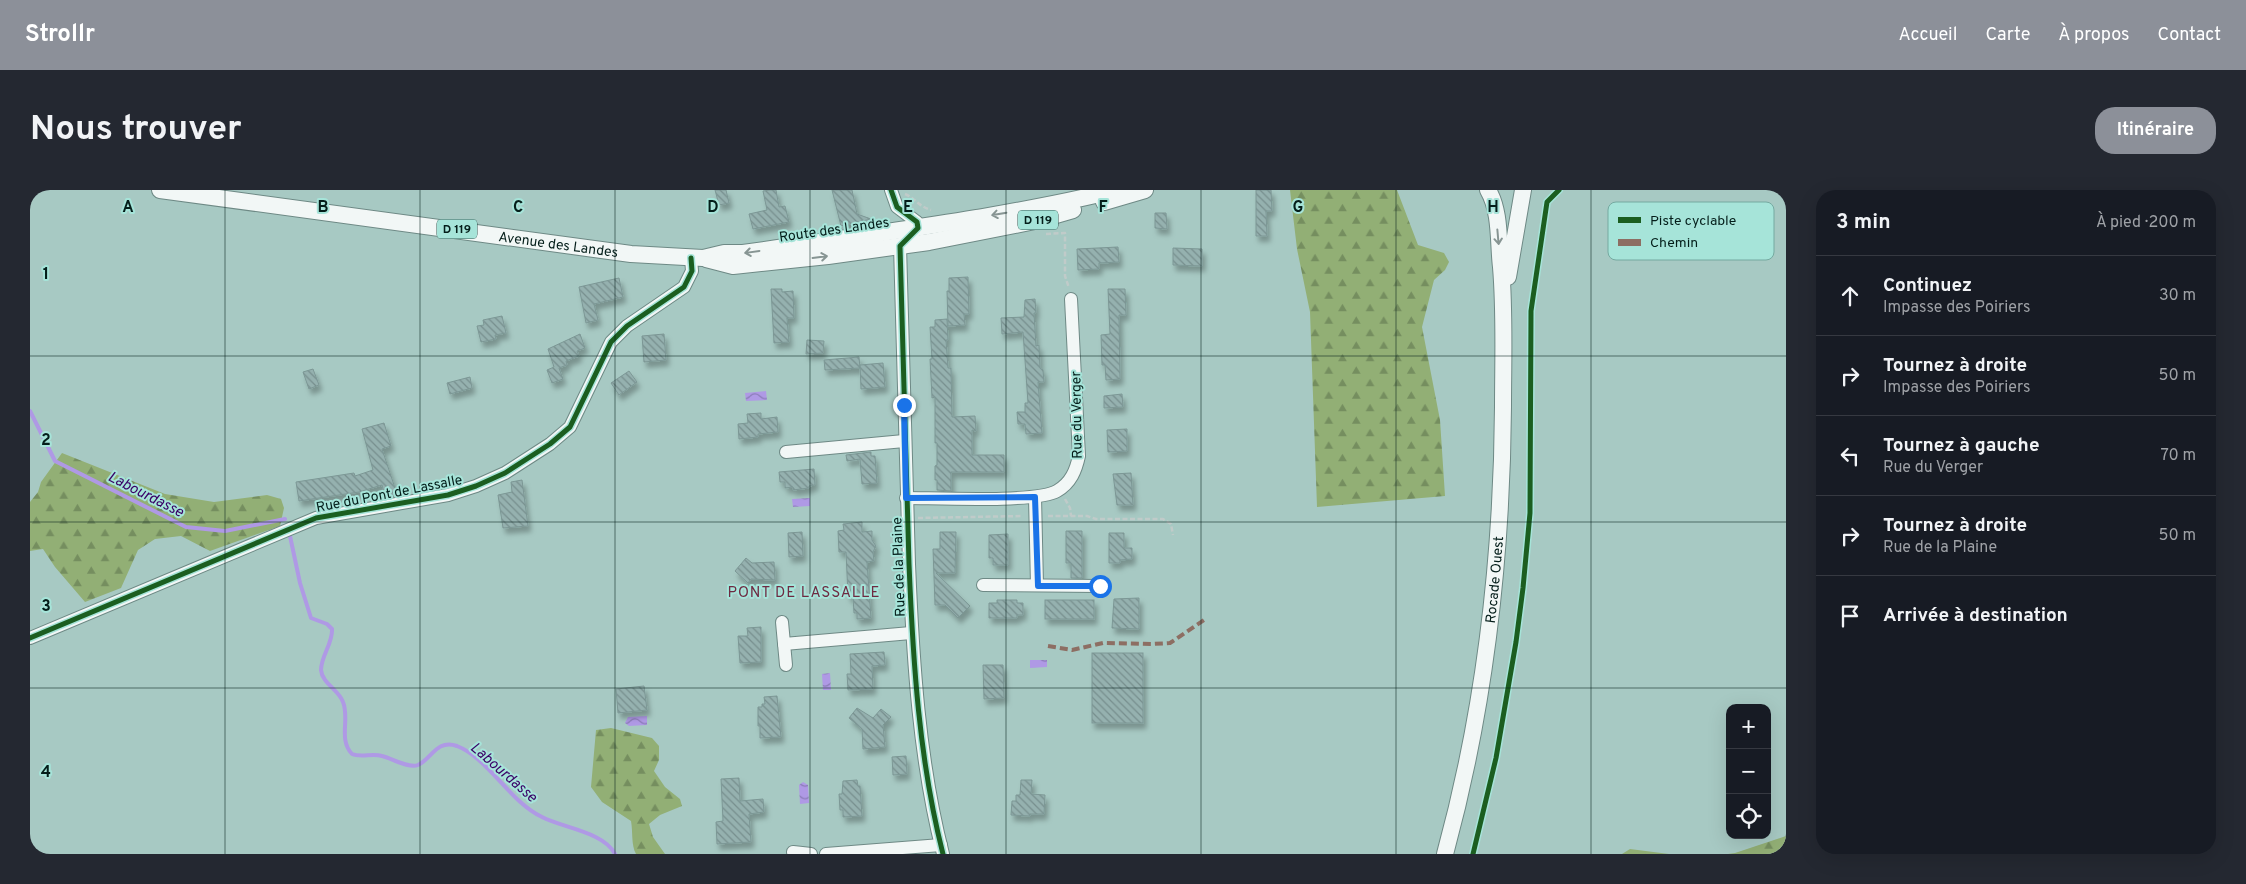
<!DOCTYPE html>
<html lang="fr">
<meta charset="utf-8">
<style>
:root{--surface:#171b24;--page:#242831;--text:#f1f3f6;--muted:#9ea1a6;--line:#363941;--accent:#8c9099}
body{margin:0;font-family:Overpass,sans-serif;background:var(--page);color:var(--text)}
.controls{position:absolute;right:15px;bottom:15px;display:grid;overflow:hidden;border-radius:10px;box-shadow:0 5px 20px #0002}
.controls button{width:45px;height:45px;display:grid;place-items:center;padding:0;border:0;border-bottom:1px solid var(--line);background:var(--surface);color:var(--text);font:25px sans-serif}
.stop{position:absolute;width:15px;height:15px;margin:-11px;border:4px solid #1a73e8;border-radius:50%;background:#fff}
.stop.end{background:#1a73e8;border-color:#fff;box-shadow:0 1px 5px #0008}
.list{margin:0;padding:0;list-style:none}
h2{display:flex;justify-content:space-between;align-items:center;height:65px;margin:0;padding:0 20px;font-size:21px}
h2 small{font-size:16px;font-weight:400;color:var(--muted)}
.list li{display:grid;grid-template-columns:32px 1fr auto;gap:15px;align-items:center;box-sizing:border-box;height:80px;padding:0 20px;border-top:1px solid var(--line)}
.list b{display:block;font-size:19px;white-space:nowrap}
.list p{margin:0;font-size:16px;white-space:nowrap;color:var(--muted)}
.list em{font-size:16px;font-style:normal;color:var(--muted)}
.icon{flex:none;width:28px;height:28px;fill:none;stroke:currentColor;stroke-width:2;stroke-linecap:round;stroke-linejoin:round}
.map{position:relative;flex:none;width:1756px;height:664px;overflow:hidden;border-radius:20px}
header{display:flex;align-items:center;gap:30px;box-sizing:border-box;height:70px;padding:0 25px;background:var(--accent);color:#fff}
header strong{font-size:24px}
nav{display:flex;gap:28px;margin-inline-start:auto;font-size:18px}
.intro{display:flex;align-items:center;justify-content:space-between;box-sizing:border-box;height:120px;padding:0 30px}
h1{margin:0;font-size:35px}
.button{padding:12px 22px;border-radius:20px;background:var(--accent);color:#fff;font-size:18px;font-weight:700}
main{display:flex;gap:30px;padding:0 30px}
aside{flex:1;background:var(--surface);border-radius:20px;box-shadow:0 5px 20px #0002}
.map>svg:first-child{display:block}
.forest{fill:url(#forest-firs)}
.water{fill:url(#water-waves)}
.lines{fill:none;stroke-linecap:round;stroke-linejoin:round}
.stream{stroke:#af99e5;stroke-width:4}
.building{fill:url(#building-back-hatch);stroke:#7c9795;filter:url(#shadow)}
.minor-casing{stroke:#6e8985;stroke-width:14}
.major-casing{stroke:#6e8985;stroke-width:18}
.path{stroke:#c0cbc9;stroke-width:2.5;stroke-dasharray:5 2.5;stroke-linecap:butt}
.minor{stroke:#f2f7f6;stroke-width:12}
.major{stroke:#f2f7f6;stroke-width:16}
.quiet{stroke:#8d6e63;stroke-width:4;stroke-dasharray:8 4;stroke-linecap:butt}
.cycleway-casing{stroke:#a6e4d9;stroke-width:8}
.cycleway{stroke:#1b5e20;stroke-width:5}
.oneway{stroke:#879593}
.route{stroke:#1a73e8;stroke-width:6}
.grid{fill:none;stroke:#041e1a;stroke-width:1;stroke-opacity:0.55}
.labels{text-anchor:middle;stroke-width:4;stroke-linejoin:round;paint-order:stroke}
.shield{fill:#a6e4d9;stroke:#355953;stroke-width:1}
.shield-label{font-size:12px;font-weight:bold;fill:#041e1a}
.street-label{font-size:14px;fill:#041e1a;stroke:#a6e4d9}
.water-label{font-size:15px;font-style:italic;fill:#390066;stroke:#a6e4d9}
.neighbourhood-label{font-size:15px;letter-spacing:1px;fill:#6e2a41;stroke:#a6e4d9}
.key{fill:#a6e4d9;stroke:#75a9a0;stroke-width:1}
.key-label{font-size:14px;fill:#041e1a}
.grid-label{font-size:16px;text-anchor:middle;font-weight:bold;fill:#041e1a;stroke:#a6e4d9;stroke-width:4;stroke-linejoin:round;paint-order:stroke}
</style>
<header>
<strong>Strollr</strong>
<nav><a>Accueil</a><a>Carte</a><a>À propos</a><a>Contact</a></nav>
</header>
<div class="intro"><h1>Nous trouver</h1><a class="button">Itinéraire</a></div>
<main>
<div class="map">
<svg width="1756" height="664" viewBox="0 0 1756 664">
<defs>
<pattern id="forest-firs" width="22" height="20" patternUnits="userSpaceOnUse" patternTransform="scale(1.25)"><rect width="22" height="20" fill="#92af75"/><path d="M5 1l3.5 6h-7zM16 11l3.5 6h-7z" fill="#758e5f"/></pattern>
<pattern id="water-waves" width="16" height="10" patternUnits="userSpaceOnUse" patternTransform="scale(1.25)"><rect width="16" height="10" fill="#af99e5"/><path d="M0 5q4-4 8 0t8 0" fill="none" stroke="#8c7cb9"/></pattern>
<pattern id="building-back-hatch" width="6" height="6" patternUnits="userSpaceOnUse" patternTransform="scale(1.25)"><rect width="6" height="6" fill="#95b1af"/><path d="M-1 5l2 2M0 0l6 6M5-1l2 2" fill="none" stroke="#778f8e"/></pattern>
<filter id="shadow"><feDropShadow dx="3" dy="5.5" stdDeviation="2.5" flood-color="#0004"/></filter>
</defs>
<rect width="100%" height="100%" fill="#a7c9c3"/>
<g class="forest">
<path d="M1260,0H1367L1388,55L1414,63L1419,72L1415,80L1404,90L1392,137L1410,230L1415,306L1287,317L1280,122L1267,59Z"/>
<path d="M32,263L135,304L184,312L237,305L251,309L254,318L250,336L180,361L151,346L125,349L108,360L91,398L55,412L25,377L13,359L0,361V312L8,302L11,292Z"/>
<path d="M581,538L622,548L629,556V570L624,581L635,597L650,609L652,616L630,625L619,634L623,647L635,664H606C601,655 603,642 601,631L572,612L561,597L566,540Z"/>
<path d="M1756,646V664H1698L1705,663Z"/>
<path d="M1600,659L1639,664H1592Z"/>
</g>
<g class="water">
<path d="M736,201L737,210L716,211L715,203Z"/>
<path d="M780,308V316L763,317L762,309Z"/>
<path d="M1000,470H1017V477L1000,478Z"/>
<path d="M800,483L801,500H793L792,484Z"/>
<path d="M617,526V535L599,536L595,533L598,527Z"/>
<path d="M773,592L778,595L779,613L770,614L769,595Z"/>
</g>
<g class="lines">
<g class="stream">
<path d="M0,221L25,271L156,337L195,341L255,329"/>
<path d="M260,346L270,393L281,428L297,434L302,439C303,453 291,466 291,480C292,493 309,500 313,512C320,529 308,549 322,564C331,568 342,563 352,566C361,568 379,579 388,575C402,569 406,549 427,556C458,568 480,612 512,627C533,638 574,642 585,664"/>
</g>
</g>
<g class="building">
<path d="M685,0H696L699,13L689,15Z"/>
<path d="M740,0H746L749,17L755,16L759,32L723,39L719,24L737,20L733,1Z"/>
<path d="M802,0H822L827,24L841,29L811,36Z"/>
<path d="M1226,0H1241L1242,21H1236L1237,46H1226Z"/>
<path d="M1125,23H1136L1137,39L1125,38Z"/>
<path d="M1088,57L1089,72L1069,73V79L1048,80L1047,59Z"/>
<path d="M1143,58L1172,59V76L1143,75Z"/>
<path d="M938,87L939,124H934L935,135L918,136L917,101H919V88Z"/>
<path d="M589,88L593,107L564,114L568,130L556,133L549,97Z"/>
<path d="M741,99H752V102L763,101L764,128H757L759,152L744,153Z"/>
<path d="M1078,99H1095L1096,125H1089L1090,189L1076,190L1075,175H1072L1071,145L1080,144Z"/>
<path d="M1005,109L1006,123H1004L1006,156L1009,155L1010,178L1013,180L1014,192H1008L1012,243L996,244L995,234H988L987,222H995V213H998L993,142L972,144L971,128L994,127L995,110Z"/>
<path d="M472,126L476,143L465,145L466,149L451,152L447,136L454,135L453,130Z"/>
<path d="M917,129L918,150H916L918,178H921L922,227L945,226L946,241L942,240V265H974V282H921V301L907,300V290H905V276L907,275V253H905V207L902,208L900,169H902L900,137H905V130Z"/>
<path d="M550,144L555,158L547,161L549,166L536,171L537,175L529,178L533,189L522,193L517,180L524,177L518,159Z"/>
<path d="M634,144L636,170L614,172L612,146Z"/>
<path d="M777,150L794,151L793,163L776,164Z"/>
<path d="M829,167L830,178L795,180L794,170Z"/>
<path d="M853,173L855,197L831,199L830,175Z"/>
<path d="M283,179L289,195L279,199L273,182Z"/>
<path d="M599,181L607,192L589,205L581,193Z"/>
<path d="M440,187L442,198L420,204L417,193Z"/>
<path d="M1092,204L1093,217L1074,218V206Z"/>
<path d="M731,223V229L747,227L748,242L728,244V247L709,249L708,234L718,233L717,224Z"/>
<path d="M354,233L361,256L352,259L367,304L355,307L352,295L329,302L269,311L266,292L324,283L325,286L343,280L332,239Z"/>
<path d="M1097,239V261L1078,262L1077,240Z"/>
<path d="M841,262V266H845L847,293L832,294L830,269L817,271L816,265Z"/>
<path d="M784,279L785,295L779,296V298L763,300V297L755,298V292H750L749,282Z"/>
<path d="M1101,283L1103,315H1087L1083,284Z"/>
<path d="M492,290L498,336L473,338L468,305L482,302L481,292Z"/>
<path d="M832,332V342L842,341V350L846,356L843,362L844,371L837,372L841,428L827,429V423H824L823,408L818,406L816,362H809L808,341L814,340L813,334Z"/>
<path d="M1036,341H1052V388H1041V373H1036Z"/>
<path d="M772,342L773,366L759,367L758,343Z"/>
<path d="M910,342H926L925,383H906L940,416L928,428L915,415H905L903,359H910Z"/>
<path d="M1079,343H1094V358H1102V369L1090,370V373H1079Z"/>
<path d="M978,344V375H963V368H959V345Z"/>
<path d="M716,368L722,373L744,372L745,390L721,389L718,393L705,381Z"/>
<path d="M1109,408V439L1082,438L1084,409Z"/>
<path d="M967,410H987V413H993V425H987V428H959V413H967Z"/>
<rect x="1015" y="410" width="49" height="19"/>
<path d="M731,437V472L710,473L708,446H718L717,438Z"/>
<path d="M854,462L855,475L842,476L843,499L818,500L817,484H821L820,464Z"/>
<rect x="1062" y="463" width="51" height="70"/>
<path d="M953,475H973L974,508L954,509Z"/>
<path d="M614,496L617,520L588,523L586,499Z"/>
<path d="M747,506L751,547L730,548V536H728V517H732V514H735L734,507Z"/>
<path d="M827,518L843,528L851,519L861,527L853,535L855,557L833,559L832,539L819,528Z"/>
<path d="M876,566L877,584L863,585L862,567Z"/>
<path d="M709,588L710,611L733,609L734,622L719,624L721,652L687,654L686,632L693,631L691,589Z"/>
<path d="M827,590L828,596H830L832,626L813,627V620H810L809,604H812L813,591Z"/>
<path d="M991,590H1002L1001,604L1015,605L1014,624H1000V626L981,625L982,611H986V605H990Z"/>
</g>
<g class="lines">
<defs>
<g id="minor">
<path d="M861,0L867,17L887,32L888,38L870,56C874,162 875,268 879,374C883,471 889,570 913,664"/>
<path d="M756,262L874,251"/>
<path d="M1005,307L1007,395"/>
<path d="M876,308C905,308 1007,313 1027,301C1041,293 1046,280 1049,266L1041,109"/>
<path d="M953,395L1070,396"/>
<path d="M752,432L756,475"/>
<path d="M0,448L286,328L418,305L446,296L475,283L520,254L540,237L581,152L597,136L654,97L662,81L661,68"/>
<path d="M754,454L881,443"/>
<path d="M763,662L781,664"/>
<path d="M796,664L911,655"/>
</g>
<g id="major">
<path id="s1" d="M130,0L601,64L673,68L694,63H713C791,52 869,41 947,28C993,20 1040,12 1085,0"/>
<path d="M1074,12L1115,0"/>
<path d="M676,69L703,76L798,66L899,52L1005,31L1043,20"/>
<path d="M1478,87L1493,0"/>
<path id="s2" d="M1415,664C1455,518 1472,368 1473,217C1473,170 1475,124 1471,77C1468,53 1471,22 1458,0"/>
</g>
</defs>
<use href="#minor" class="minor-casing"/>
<use href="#major" class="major-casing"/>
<g class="path">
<path d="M875,4C883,7 890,17 901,20"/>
<path d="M1016,44L1035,43V86L1039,98"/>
<path d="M1035,309L1040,318L1041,326"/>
<path d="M1018,326H1057L1066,329H1133L1141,334L1143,345"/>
<path d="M888,328L993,326"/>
</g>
<use href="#minor" class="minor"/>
<use href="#major" class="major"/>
<path class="quiet" d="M1018,456L1042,460L1073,453L1122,454L1140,453L1177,428"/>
<defs>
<g id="cycleway">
<path d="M861,0L867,17L887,32L888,38L870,56C874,162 875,268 879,374C883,471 889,570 913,664"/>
<path d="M0,448L286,328L418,305L446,296L475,283L520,254L540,237L581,152L597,136L654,97L662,81L661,68"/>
<path d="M1443,664L1466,568L1486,452L1493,398L1500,323L1501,121L1517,12L1529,0"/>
</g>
</defs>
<use href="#cycleway" class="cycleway-casing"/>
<use href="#cycleway" class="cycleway"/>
</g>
<defs><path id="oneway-shaft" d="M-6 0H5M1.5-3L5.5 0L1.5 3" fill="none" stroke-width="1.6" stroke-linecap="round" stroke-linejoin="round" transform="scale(1.25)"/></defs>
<g class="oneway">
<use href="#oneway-shaft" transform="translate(969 24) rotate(170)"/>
<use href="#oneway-shaft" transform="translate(1468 47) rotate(85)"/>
<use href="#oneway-shaft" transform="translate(722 62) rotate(172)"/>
<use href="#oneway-shaft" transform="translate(790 67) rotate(-7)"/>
</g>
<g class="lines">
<path class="route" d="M874,215L876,308L1005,307L1008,396H1070"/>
</g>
<path class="grid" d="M195,0V664M390,0V664M585,0V664M780,0V664M976,0V664M1171,0V664M1366,0V664M1561,0V664M0,166H1756M0,332H1756M0,498H1756"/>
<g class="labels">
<g class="shield">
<rect x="988" y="20.5" width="40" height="19" rx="4"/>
<rect x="407" y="29.5" width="40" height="19" rx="4"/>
</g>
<g class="shield-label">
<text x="1008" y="34">D 119</text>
<text x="427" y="43">D 119</text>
</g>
<g class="street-label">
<text transform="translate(804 39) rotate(-8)" y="5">Route des Landes</text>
<text dy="5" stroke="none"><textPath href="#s1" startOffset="402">Avenue des Landes</textPath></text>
<text transform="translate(1046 225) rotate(-91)" y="5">Rue du Verger</text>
<text transform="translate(359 303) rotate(-11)" y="5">Rue du Pont de Lassalle</text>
<text transform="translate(868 377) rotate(-92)" y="5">Rue de la Plaine</text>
<text dy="5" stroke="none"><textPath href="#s2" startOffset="279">Rocade Ouest</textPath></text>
</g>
<g class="water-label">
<text transform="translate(116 304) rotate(27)" y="5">Labourdasse</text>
<text transform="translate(474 582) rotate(41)" y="5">Labourdasse</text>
</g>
<g class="neighbourhood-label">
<text x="774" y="407">PONT DE LASSALLE</text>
</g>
</g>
<rect x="1578" y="12" width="166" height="58" rx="8" class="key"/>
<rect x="1588" y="27" width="23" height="6" fill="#1b5e20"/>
<rect x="1588" y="49" width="23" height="7" fill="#8d6e63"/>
<g class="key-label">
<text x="1620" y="35">Piste cyclable</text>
<text x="1620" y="57">Chemin</text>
</g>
<g class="grid-label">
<text x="98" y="22">A</text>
<text x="293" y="22">B</text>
<text x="488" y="22">C</text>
<text x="683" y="22">D</text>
<text x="878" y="22">E</text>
<text x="1073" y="22">F</text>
<text x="1268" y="22">G</text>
<text x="1463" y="22">H</text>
<text x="16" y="89">1</text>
<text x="16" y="255">2</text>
<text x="16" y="421">3</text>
<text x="16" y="587">4</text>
</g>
</svg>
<div class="controls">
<button>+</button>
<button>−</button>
<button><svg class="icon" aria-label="locate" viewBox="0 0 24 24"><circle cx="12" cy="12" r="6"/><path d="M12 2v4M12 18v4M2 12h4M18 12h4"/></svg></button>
</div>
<div class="stop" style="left:1070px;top:396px"></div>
<div class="stop end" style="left:874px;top:215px"></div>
</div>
<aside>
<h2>3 min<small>À pied · 200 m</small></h2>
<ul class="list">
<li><svg class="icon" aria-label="ahead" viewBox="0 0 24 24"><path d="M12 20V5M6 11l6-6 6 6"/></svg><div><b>Continuez</b><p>Impasse des Poiriers</p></div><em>30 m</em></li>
<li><svg class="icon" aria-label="right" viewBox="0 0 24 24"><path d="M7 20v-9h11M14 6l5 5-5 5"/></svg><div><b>Tournez à droite</b><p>Impasse des Poiriers</p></div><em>50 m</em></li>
<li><svg class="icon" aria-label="left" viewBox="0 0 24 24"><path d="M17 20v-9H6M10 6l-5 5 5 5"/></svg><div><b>Tournez à gauche</b><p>Rue du Verger</p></div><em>70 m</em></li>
<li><svg class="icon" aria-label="right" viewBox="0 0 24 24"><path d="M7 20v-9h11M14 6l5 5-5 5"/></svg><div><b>Tournez à droite</b><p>Rue de la Plaine</p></div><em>50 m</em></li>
<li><svg class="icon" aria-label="arrive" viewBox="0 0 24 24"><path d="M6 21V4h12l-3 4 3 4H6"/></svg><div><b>Arrivée à destination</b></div></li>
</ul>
</aside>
</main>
